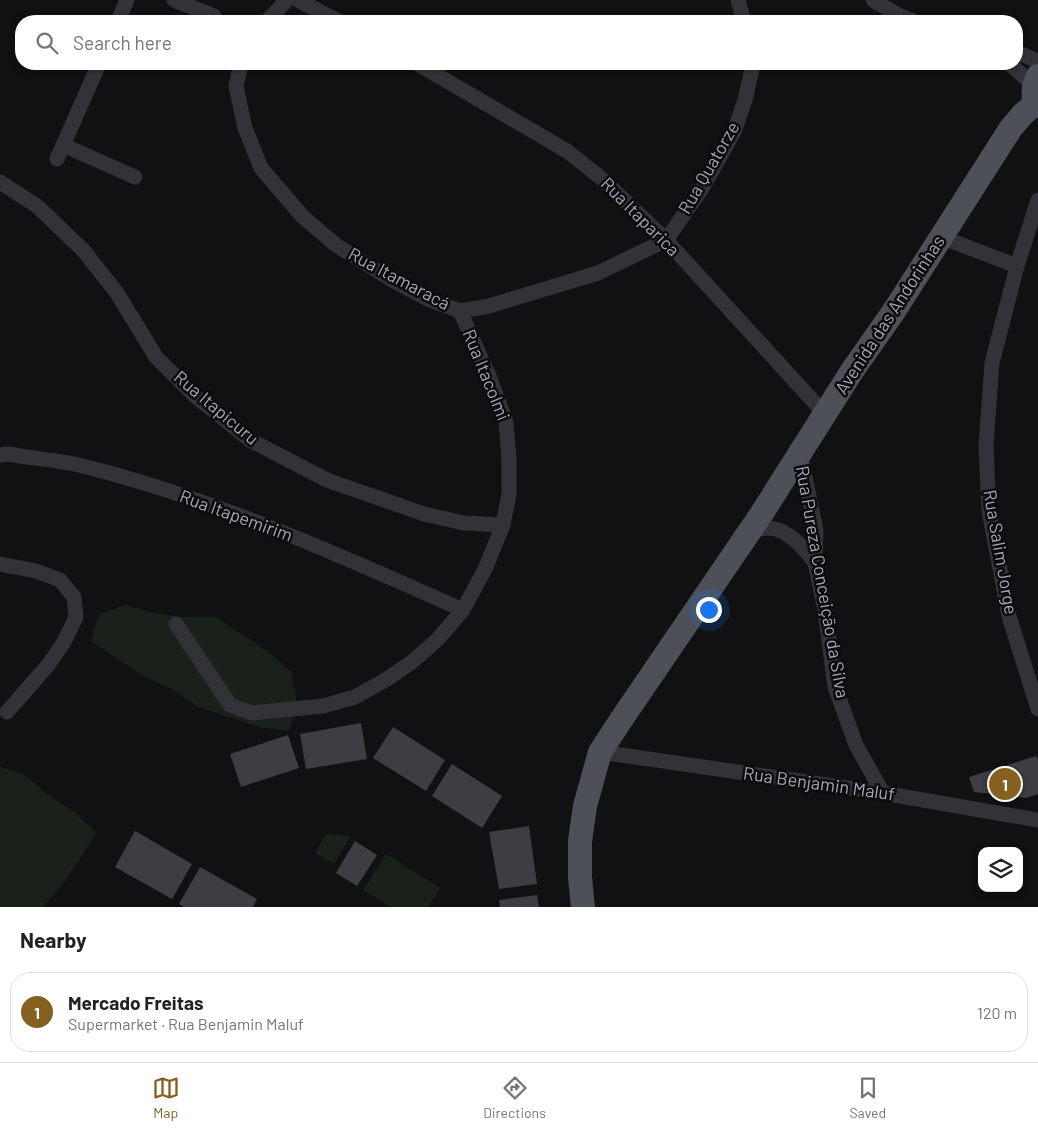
<!DOCTYPE html>
<meta charset="utf-8">
<style>
:root{--surface:#fff;--page:#f2f2f2;--text:#222;--muted:#767676;--line:#e0e0e0;--accent:#856021}
body{margin:0;font-family:Barlow,sans-serif;background:var(--page);color:var(--text)}
.controls{position:absolute;right:15px;bottom:15px;display:grid;overflow:hidden;border-radius:10px;box-shadow:0 2px 8px #0003}
.controls button{width:45px;height:45px;display:grid;place-items:center;padding:0;border:0;border-bottom:1px solid var(--line);background:var(--surface);color:var(--text);font:25px sans-serif}
.you{position:absolute;left:708px;top:609px;width:18px;height:18px;margin:-12px;border:4px solid #fff;border-radius:50%;background:#1a73e8;box-shadow:0 0 0 8px #1a73e833}
.badge{display:grid;place-items:center;width:32px;height:32px;border-radius:50%;background:var(--accent);color:#fff;font-size:16px;font-weight:700}
.pin{position:absolute;translate:-50% -50%;border:2px solid #fff;box-shadow:0 1px 5px #0006}
.list{margin:0;padding:0;list-style:none}
h2{display:flex;justify-content:space-between;align-items:center;height:65px;margin:0;padding:0 20px;font-size:21px}
h2 small{font-size:16px;font-weight:400;color:var(--muted)}
.list li{display:grid;grid-template-columns:32px 1fr auto;gap:15px;align-items:center;box-sizing:border-box;height:80px;margin:0 10px 10px;padding:0 10px;border:1px solid var(--line);border-radius:20px}
.list b{display:block;font-size:19px;white-space:nowrap}
.list p{margin:0;font-size:16px;white-space:nowrap;color:var(--muted)}
.list em{font-size:16px;font-style:normal;color:var(--muted)}
.icon{flex:none;width:28px;height:28px;fill:none;stroke:currentColor;stroke-width:2;stroke-linecap:round;stroke-linejoin:round}
.map{position:relative;flex:none;width:1038px;height:907px;overflow:hidden}
.search{position:absolute;background:var(--surface);box-shadow:0 2px 8px #0003;left:15px;right:15px;top:15px;height:55px;display:flex;align-items:center;gap:12px;box-sizing:border-box;padding:0 18px;border-radius:20px;color:var(--muted);font-size:19px}
.sheet{height:155px;background:var(--surface)}
nav{display:flex;justify-content:space-around;align-items:center;box-sizing:border-box;height:70px;border-top:1px solid var(--line);background:var(--surface);font-size:14px;color:var(--muted)}
nav a{display:grid;justify-items:center;gap:2px}
nav .on{color:var(--accent)}
.map>svg:first-child{display:block}
.green{fill:#19211a}
.building{fill:#3d3e43}
.lines{fill:none;stroke-linecap:round;stroke-linejoin:round}
.street{stroke:#323338;stroke-width:15}
.primary{stroke:#4e5057;stroke-width:24}
.labels{text-anchor:middle;stroke-width:5;stroke-linejoin:round;paint-order:stroke}
.street-label{font-size:18px;fill:#a2a8b5;stroke:#0c0c0e}
</style>
<div class="map">
<svg width="1038" height="907" viewBox="0 0 1038 907">
<rect width="100%" height="100%" fill="#111113"/>
<g class="green">
<path d="M126,605L153,613L183,617H215L267,651L291,672L297,703L289,731L260,727L198,707L172,689L143,676L91,641L99,614Z"/>
<path d="M0,767L24,774L48,795L74,812L97,833L62,885L43,907H0Z"/>
<path d="M326,834L351,836L334,864L315,853Z"/>
<path d="M386,854L440,888L428,907H391L363,890Z"/>
</g>
<g class="building">
<path d="M361,723L367,759L306,769L300,734Z"/>
<path d="M393,727L445,760L426,791L373,758Z"/>
<path d="M288,735L299,768L241,787L230,754Z"/>
<path d="M1036,756L1038,759V794L1026,798L974,792L969,777Z"/>
<path d="M452,764L502,796L482,828L432,796Z"/>
<path d="M529,826L537,884L499,889L489,832Z"/>
<path d="M135,831L192,864L172,899L115,867Z"/>
<path d="M355,841L377,855L357,886L336,873Z"/>
<path d="M200,867L257,899L253,907H184L179,904Z"/>
<path d="M537,895L539,907H500L499,900Z"/>
</g>
<g class="lines">
<g class="street">
<path d="M174,0L214,16"/>
<path d="M298,0L338,21"/>
<path d="M738,0L744,21"/>
<path d="M873,0L898,15L913,21"/>
<path d="M118,21L127,0"/>
<path d="M267,21L287,0"/>
<path d="M1017,54H1021L1038,61"/>
<path d="M241,64L236,86L245,128L261,168L303,217L336,245L392,280L430,300L460,311L489,306L598,273L666,240L701,190L734,132L745,100L752,69V64"/>
<path d="M418,64L567,151L601,178L666,240L825,414"/>
<path d="M1010,64L1033,85"/>
<path d="M63,145L135,177"/>
<path d="M57,159L99,64"/>
<path d="M0,182L37,206L83,250L117,293L156,357L195,396L250,440L327,480L424,514L464,523L503,525"/>
<path d="M1038,200L1017,266L992,363L986,446L989,511L1009,616L1038,709"/>
<path d="M941,237L1017,266"/>
<path d="M800,452L816,530L815,563L825,610L835,687L856,745L883,793"/>
<path d="M0,455L7,454C31,458 56,460 79,465C212,498 338,554 463,610"/>
<path d="M750,531C756,530 763,528 769,528C788,529 805,549 815,563"/>
<path d="M0,564L36,571L60,580L74,597L76,617L64,642L49,664L7,712"/>
<path d="M176,624L230,705L251,713L323,706L355,697L387,679L412,662L438,639L463,610L485,569L503,525L509,494V458L506,422L489,376L460,311"/>
<path d="M600,752L883,793L1038,820"/>
</g>
<g class="primary">
<path d="M1038,76C1033,86 1031,96 1038,106"/>
<path d="M583,907L580,878V841L585,806L600,752L623,717L762,513L852,371L894,311L1011,128L1023,114L1036,103"/>
</g>
</g>
<g class="labels">
<g class="street-label">
<text transform="translate(709 168) rotate(-60)" y="6">Rua Quatorze</text>
<text transform="translate(640 217) rotate(45)" y="6">Rua Itaparica</text>
<text transform="translate(399 279) rotate(28)" y="6">Rua Itamaracá</text>
<text transform="translate(890 315) rotate(-57)" y="6">Avenida das Andorinhas</text>
<text transform="translate(486 375) rotate(68)" y="6">Rua Itacolmi</text>
<text transform="translate(216 408) rotate(40)" y="6">Rua Itapicuru</text>
<text transform="translate(236 516) rotate(20)" y="6">Rua Itapemirim</text>
<text transform="translate(1000 552) rotate(80)" y="6">Rua Salim Jorge</text>
<text transform="translate(822 582) rotate(80)" y="6">Rua Pureza Conceição da Silva</text>
<text transform="translate(819 784) rotate(8)" y="6">Rua Benjamin Maluf</text>
</g>
</g>
</svg>
<div class="controls">
<button><svg class="icon" aria-label="layers" viewBox="0 0 24 24"><path d="M12 4l9 5-9 5-9-5zM3 14l9 5 9-5"/></svg></button>
</div>
<div class="you"></div>
<div class="pin badge" style="left:1005px;top:784px">1</div>
<div class="search"><svg class="icon" aria-label="search" viewBox="0 0 24 24"><circle cx="10" cy="10" r="6"/><path d="M15 15l6 6"/></svg>Search here</div>
</div>
<section class="sheet">
<h2>Nearby<small></small></h2>
<ul class="list">
<li><span class="badge">1</span><div><b>Mercado Freitas</b><p>Supermarket · Rua Benjamin Maluf</p></div><em>120 m</em></li>
</ul>
</section>
<nav>
<a class="on"><svg class="icon" aria-label="map" viewBox="0 0 24 24"><path d="M3 6l6-2 6 2 6-2v14l-6 2-6-2-6 2zM9 4v14M15 6v14"/></svg>Map</a>
<a><svg class="icon" aria-label="directions" viewBox="0 0 24 24"><path d="M12 3l9 9-9 9-9-9zM9 14v-3h6M13 9l2 2-2 2"/></svg>Directions</a>
<a><svg class="icon" aria-label="saved" viewBox="0 0 24 24"><path d="M7 4h10v16l-5-4-5 4z"/></svg>Saved</a>
</nav>
